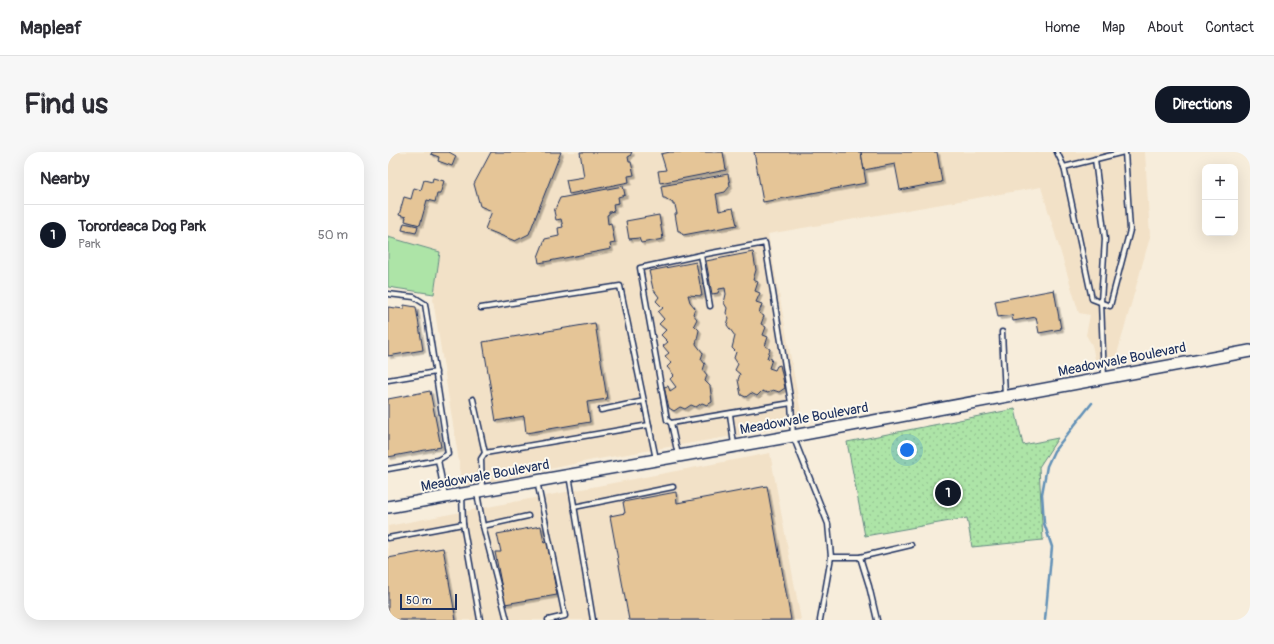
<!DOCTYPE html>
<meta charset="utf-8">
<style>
:root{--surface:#fff;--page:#f7f7f7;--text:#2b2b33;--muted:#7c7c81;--line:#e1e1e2;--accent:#111827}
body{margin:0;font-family:Pangolin,sans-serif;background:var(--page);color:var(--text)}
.controls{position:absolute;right:12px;top:12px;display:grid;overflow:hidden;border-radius:8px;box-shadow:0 4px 16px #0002}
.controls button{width:36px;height:36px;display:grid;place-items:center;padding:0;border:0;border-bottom:1px solid var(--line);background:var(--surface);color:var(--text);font:20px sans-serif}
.scale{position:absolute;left:12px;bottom:10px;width:57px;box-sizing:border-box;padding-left:4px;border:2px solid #1b2f5e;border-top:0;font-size:11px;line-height:14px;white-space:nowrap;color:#1b2f5e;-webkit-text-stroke:3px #fbf7ec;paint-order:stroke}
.you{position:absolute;left:519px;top:298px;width:14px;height:14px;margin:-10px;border:3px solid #fff;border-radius:50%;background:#1a73e8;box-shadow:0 0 0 6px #1a73e833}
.badge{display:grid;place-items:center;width:26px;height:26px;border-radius:50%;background:var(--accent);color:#fff;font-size:13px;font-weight:700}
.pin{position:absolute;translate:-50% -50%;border:2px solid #fff;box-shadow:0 1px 4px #0006}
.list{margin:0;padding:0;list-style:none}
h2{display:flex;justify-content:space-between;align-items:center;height:52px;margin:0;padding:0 16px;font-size:17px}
h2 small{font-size:13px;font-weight:400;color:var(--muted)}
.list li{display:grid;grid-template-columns:26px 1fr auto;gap:12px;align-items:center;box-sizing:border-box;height:60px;padding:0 16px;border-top:1px solid var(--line)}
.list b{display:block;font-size:15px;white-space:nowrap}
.list p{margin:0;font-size:13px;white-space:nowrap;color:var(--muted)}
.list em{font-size:13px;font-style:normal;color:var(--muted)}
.map{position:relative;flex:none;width:862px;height:468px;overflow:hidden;border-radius:16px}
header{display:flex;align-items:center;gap:24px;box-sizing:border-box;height:56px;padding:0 20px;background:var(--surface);border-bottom:1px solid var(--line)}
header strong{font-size:19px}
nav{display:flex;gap:22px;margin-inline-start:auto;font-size:14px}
.intro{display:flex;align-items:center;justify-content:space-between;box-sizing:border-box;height:96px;padding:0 24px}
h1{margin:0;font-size:28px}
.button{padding:10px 18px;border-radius:16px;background:var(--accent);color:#fff;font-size:14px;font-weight:700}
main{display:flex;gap:24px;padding:0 24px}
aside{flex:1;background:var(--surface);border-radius:16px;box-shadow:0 4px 16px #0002}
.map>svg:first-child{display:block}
.built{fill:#f2e1c7}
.grass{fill:#ade4a7;stroke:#648a82}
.park{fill:url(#park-dots);stroke:#648a82}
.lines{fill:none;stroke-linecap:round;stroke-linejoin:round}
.stream{stroke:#6291b7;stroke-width:2.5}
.building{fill:#e5c597;stroke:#1b2f5e;filter:url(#shadow)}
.service-casing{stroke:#1b2f5e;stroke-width:7}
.secondary-casing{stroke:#1b2f5e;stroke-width:14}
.service{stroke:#fbf7ec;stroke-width:4}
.secondary{stroke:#fbf7ec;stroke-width:11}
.labels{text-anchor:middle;stroke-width:4;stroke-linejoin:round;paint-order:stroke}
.street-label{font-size:14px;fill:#1b2f5e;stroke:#fbf7ec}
</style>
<header>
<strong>Mapleaf</strong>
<nav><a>Home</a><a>Map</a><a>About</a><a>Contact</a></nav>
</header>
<div class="intro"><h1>Find us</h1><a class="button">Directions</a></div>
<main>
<aside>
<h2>Nearby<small></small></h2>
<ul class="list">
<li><span class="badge">1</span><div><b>Torordeaca Dog Park</b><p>Park</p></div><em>50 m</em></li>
</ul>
</aside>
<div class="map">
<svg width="862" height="468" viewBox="0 0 862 468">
<defs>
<pattern id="park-dots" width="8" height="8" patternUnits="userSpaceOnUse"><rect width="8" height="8" fill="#ade4a7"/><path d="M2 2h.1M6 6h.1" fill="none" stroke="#94c492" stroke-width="1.8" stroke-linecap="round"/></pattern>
<filter id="shadow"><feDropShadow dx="2.5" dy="2.5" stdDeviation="0" flood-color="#0004"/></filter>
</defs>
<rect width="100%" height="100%" fill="#f7eddb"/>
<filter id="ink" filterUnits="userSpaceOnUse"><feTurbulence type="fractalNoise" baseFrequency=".025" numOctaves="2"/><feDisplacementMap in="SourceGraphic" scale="8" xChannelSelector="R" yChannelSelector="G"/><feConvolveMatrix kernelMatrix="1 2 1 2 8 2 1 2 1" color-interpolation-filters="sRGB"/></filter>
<g filter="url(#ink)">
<g class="built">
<path d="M0,0H757L762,85L726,213L703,215L707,207L704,193L698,183L702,163L691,161L653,35L380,82L415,272L205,308L75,335L45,148L52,100L0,85Z"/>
<path d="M382,301L413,468H0V374Z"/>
</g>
<path class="grass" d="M0,85L52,100L46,142L0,135Z"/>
<path class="park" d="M627,257L635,293L670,286L651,315L655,388L584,395L579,366L477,384L459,290Z"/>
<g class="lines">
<path class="stream" d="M657,468L664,395L656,371L654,342L659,314L666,299L704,251"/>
</g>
<g class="building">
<path d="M44,0H61L68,4L64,14L50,9L51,5L43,2Z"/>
<path d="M103,0H173L141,82L127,89L97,77L104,59L92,54L86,32Z"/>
<path d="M192,0H244L242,4L240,5L241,10H243L246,23L240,24L241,30L181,42L178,28L196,25Z"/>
<path d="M282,0H335L338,18L272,31L270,19L278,18L273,2Z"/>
<path d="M366,0H473L478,31L375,50Z"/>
<path d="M473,0H549L554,30L512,38L507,12L476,18Z"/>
<path d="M340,22L342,34L337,40L328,42L331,59L345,56L349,73L295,83L292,79H290L287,62H289L287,53H285V51L277,46H275L273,34Z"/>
<path d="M45,26L56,29L52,42H49L47,50L39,48L32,73L17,69L18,65L11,63L16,45L23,47L26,36L33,38L36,28L44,30Z"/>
<path d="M235,34L237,43L230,45L231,51L225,52L226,59L221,60V62L219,63L220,72L223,71L227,91L222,92L223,97L151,111L150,105L157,87L171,84L170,76L175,75L173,67L168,68L166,59L172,46Z"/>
<path d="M271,63L275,87L253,91L251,86L241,87L238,69Z"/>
<path d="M16,71L30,74L28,81L14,78Z"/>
<path d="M365,100L368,118L365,128L370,130L367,139L372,141L368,150L374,152L371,161L376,164L373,172L378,175L375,183L380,185L377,194L382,197L379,206L384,207L381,216L387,218L389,214L392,213L397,236L391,240L385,238L380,241L374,239L369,244L363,241L358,245L353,243L350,228L352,222L347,218L350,212L346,206L348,200L344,196L347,184L339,173L341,166L338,161L339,156L336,151L338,142L337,136L331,137L330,141L324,142L318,109Z"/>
<path d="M308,110L314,144L300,143L302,150L307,156L305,162L309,167L306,173L311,178L308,192L315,201L313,207L317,212L315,218L319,223L317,229L322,234L324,250L319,253L314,251L308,255L303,253L297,257L292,255L286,259L281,256L276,235L280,234L282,239L288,235L282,227L286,223L279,215L283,211L277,204L281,201L275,194L280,190L273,183L278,178L271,172L276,167L270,160L275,156L268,149L271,145L265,137L261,119Z"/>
<path d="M666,138L673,177L651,181L648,165L625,169L624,163L610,165L607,149Z"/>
<path d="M16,153L28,155L35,198L0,204V155L16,157Z"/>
<path d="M207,171L219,247L199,250L202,270L138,281L136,264L108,269L95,190Z"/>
<path d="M42,239L53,295L0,305V247Z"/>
<path d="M379,334L403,468H241L222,364L237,361L235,350L288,340L289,351Z"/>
<path d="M153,374L156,391L159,390L169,443L117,452L107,400H113L109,382Z"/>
<path d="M55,396L68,468H0V406Z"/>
</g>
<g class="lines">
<defs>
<g id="service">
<path d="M669,0L676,15L704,147L722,154L742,78L737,0"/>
<path d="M707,7L717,87L713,150L716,226"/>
<path d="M676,15L736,0"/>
<path d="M0,142L26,145L37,152L60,302L50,308L0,317"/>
<path d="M322,154L313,103L377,91L403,251L405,284L440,372L443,405L432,468"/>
<path d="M93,156L232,134L268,307"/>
<path d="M614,180L617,244"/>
<path d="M0,228L48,220"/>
<path d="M85,247L97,301"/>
<path d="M213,258L256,249"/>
<path d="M342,262L346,293"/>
<path d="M283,271L279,268L252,116L313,103"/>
<path d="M290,303L283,271L403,251"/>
<path d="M50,308L57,344"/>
<path d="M181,323L205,468"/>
<path d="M149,329L177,464L160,468"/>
<path d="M94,337L93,307L97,301L261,273"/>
<path d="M89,341L95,374L140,364"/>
<path d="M74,342L75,372L92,468"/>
<path d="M186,355L285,335"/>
<path d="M95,374L119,468"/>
<path d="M0,386L75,372"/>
<path d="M443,405H472L523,393"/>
<path d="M472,405L481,434L489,468"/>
</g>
<path id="secondary" d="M0,355L405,284L862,199"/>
</defs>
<use href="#service" class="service-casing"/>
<use href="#secondary" class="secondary-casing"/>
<use href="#service" class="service"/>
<use href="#secondary" class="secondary"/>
</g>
</g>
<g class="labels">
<g class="street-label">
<text transform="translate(734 207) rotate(-11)" y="5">Meadowvale Boulevard</text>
<text transform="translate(416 266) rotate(-10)" y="5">Meadowvale Boulevard</text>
<text transform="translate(97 323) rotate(-10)" y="5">Meadowvale Boulevard</text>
</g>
</g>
</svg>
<div class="controls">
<button>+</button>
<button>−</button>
</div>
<div class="scale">50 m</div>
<div class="you"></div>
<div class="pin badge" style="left:560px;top:341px">1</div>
</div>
</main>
